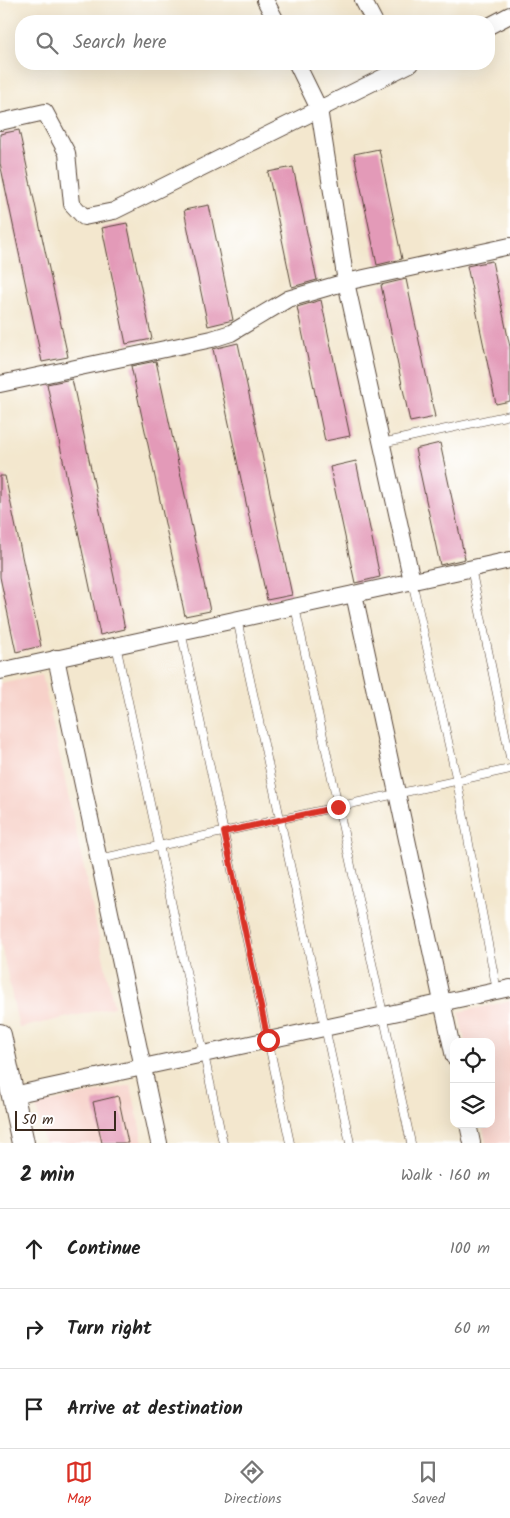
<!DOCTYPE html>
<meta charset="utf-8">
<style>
:root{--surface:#fff;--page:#f6f6f6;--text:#222;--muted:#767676;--line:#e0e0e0;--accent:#d93025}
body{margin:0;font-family:Kalam,sans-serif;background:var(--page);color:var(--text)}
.controls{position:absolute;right:15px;bottom:15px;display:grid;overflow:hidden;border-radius:10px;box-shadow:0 5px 20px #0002}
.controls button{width:45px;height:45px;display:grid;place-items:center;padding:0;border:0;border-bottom:1px solid var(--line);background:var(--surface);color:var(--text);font:25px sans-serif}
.scale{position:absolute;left:15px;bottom:12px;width:101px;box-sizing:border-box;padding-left:5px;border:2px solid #3b2a1e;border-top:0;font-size:14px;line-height:18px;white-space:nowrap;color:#3b2a1e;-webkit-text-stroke:4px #fff;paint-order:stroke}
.stop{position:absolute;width:15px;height:15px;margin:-11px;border:4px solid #d93025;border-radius:50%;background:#fff}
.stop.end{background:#d93025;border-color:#fff;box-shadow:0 1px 5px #0008}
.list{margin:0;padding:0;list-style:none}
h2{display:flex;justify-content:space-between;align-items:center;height:65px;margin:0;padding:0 20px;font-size:21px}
h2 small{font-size:16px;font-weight:400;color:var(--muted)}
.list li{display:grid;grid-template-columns:32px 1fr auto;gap:15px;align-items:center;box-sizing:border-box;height:80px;padding:0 20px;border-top:1px solid var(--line)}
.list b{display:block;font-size:19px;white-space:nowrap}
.list em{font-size:16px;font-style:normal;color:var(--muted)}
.icon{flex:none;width:28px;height:28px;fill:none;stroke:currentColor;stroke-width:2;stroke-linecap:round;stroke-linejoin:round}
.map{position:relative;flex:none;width:510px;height:1143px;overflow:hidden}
.search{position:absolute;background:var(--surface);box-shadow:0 5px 20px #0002;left:15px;right:15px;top:15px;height:55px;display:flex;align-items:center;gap:12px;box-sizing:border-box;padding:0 18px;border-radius:20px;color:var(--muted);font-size:19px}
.sheet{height:305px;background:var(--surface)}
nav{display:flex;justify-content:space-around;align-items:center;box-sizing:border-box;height:70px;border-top:1px solid var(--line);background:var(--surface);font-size:14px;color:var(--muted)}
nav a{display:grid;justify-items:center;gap:2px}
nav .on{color:var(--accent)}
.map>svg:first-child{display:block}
.built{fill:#f7d1c9}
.building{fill:#e39ab8}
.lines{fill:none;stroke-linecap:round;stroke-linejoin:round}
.lane-casing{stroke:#574638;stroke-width:9}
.street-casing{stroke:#574638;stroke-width:18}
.secondary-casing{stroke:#574638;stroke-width:24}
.lane{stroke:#fff;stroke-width:8}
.street{stroke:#fff;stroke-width:16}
.secondary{stroke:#fff;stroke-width:22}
.route{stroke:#d93025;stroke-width:6}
</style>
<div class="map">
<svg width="510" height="1143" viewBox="0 0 510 1143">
<rect width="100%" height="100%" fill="#fff"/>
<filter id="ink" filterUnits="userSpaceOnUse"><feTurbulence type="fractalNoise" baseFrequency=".02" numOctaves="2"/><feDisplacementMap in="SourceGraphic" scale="10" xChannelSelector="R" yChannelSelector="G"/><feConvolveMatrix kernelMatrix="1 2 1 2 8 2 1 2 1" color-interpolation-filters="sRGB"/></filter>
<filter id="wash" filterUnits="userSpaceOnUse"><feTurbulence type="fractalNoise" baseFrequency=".0096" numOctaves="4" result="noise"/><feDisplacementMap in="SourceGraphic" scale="20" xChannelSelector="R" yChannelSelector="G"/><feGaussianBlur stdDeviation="1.12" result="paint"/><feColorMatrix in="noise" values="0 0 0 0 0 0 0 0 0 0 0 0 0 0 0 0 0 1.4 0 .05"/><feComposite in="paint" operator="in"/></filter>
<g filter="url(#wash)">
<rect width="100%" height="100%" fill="#f3e7ce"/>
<g class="built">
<path d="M42,674L114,1007L19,1028L0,940V683Z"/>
<path d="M510,1001V1143H486L482,1124H491V1042H465L459,1012Z"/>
<path d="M131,1085L143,1143H44L36,1105Z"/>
</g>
<g id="blocks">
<g class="building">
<path d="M19,130L68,357L42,362L0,163V134Z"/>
<path d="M379,149L402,259L377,265L354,154Z"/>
<path d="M293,167L317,280L292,287L268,172Z"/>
<path d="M209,205L233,320L208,326L184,210Z"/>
<path d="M127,223L152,339L126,344L102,228Z"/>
<path d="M492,261L510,347V401L496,404L467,266Z"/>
<path d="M406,279L435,417L410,422L381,285Z"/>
<path d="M321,300L350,436L325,441L297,307Z"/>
<path d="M238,343L292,595L267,600L213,349Z"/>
<path d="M156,361L210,611L185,616L131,366Z"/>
<path d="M72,379L125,629L100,635L47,384Z"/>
<path d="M440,443L465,559L440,565L415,449Z"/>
<path d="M356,461L380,577L355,583L330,467Z"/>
<path d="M0,476H5L41,646L16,652L0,577Z"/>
<path d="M118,1096L128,1143H102L93,1102Z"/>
</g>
</g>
</g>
<g filter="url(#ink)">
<use href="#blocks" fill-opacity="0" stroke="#574638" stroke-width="1"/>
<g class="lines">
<defs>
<g id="lane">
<path d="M382,443L510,415"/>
<path d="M471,568L510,757"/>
<path d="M412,581L457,781L497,991"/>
<path d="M295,607L411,1143"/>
<path d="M237,619L350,1143"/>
<path d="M181,631L290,1143"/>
<path d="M116,645L223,1143"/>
<path d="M99,859L510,769"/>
</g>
<g id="street">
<path d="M265,0L276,21"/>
<path d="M363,0L374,21"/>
<path d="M489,26L510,15"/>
<path d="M297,64L319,109L346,282L412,581"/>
<path d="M0,122L45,112L67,153L72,204L84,217L114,211L410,64"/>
<path d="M0,384L212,339L231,333L288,299L305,294L346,282L510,246"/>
<path d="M354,594L454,1057"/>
<path d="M56,658L159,1143"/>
<path d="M0,671L510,560"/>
<path d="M13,1095L510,988"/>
<path d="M468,1124L472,1143"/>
</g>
<path id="secondary" d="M0,1035L23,1143"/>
</defs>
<use href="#lane" class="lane-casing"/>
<use href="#street" class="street-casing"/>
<use href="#secondary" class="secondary-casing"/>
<use href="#lane" class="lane"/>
<use href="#street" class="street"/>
<use href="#secondary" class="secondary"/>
</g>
</g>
<g class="lines" filter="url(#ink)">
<path class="route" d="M268,1040L224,832L338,807"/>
</g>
</svg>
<div class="controls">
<button><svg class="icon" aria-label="locate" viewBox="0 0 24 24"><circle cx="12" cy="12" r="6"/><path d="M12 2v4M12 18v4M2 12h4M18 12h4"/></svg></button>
<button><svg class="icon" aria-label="layers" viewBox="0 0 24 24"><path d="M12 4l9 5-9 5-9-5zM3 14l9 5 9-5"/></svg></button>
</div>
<div class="scale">50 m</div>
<div class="stop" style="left:268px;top:1040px"></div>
<div class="stop end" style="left:338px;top:807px"></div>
<div class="search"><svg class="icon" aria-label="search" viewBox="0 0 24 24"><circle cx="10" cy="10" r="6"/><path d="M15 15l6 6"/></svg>Search here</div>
</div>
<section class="sheet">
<h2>2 min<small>Walk · 160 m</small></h2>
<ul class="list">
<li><svg class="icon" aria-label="ahead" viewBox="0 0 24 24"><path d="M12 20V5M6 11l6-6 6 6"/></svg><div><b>Continue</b></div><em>100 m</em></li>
<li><svg class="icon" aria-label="right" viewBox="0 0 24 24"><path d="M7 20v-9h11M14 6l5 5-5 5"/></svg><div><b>Turn right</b></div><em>60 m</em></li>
<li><svg class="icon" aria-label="arrive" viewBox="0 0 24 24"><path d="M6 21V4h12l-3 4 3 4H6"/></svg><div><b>Arrive at destination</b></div></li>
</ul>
</section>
<nav>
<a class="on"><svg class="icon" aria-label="map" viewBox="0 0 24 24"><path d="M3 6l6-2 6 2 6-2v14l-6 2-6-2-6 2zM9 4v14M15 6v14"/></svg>Map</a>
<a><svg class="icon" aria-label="directions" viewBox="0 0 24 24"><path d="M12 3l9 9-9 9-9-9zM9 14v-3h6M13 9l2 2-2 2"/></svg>Directions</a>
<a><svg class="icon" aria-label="saved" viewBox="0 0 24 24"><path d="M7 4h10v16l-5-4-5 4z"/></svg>Saved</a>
</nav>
